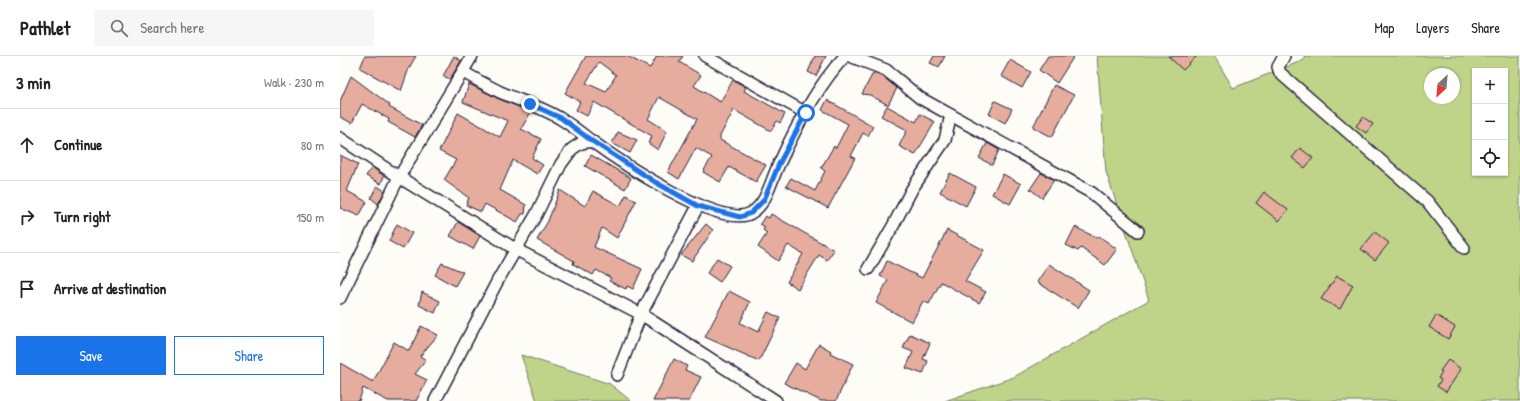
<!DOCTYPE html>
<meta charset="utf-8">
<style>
:root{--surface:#fff;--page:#f6f6f6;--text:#222;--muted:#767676;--line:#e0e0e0;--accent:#1a73e8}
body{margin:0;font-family:"Patrick Hand",sans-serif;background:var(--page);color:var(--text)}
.controls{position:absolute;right:12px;top:12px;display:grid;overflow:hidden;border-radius:0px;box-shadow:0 1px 3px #0004}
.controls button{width:36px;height:36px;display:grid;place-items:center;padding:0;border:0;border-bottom:1px solid var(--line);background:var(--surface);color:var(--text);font:20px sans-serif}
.compass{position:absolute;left:1084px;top:12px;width:36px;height:36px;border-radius:50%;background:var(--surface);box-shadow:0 1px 3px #0004;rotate:206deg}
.stop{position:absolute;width:12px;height:12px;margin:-9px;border:3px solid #1a73e8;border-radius:50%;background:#fff}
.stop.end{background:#1a73e8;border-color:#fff;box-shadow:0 1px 4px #0008}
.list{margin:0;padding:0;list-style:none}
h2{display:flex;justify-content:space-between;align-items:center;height:52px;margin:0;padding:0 16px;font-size:17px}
h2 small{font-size:13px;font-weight:400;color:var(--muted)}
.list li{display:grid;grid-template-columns:26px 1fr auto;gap:12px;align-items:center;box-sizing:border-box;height:72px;padding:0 16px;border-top:1px solid var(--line)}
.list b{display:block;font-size:15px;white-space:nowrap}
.list em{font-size:13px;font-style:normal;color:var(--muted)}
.actions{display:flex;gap:8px;padding:12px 16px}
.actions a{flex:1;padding:9px 0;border:1px solid var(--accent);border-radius:0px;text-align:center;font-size:14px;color:var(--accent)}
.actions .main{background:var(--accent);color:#fff}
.icon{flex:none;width:22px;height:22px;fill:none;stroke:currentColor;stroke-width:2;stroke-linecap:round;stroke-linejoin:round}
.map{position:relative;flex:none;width:1180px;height:345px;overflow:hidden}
header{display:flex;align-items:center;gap:24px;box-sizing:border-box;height:56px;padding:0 20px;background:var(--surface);border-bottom:1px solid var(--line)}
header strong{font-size:19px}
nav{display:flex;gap:22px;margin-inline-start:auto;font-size:14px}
.search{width:280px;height:36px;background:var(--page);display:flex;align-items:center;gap:10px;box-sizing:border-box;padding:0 14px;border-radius:0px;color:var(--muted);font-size:15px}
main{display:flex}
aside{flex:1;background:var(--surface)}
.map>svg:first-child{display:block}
.green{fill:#bfd489;stroke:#707b62;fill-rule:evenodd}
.building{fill:#e6ad9f;stroke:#22223b;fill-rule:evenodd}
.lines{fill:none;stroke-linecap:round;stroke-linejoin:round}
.street-casing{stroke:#22223b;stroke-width:14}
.street{stroke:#fdfcf7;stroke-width:11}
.route{stroke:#1a73e8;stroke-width:5}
</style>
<header>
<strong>Pathlet</strong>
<div class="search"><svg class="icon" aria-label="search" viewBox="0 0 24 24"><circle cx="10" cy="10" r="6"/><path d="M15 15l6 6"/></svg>Search here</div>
<nav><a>Map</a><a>Layers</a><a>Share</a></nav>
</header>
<main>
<aside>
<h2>3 min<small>Walk · 230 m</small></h2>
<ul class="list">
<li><svg class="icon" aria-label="ahead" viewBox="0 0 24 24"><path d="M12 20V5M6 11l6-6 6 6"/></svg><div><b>Continue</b></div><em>80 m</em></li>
<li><svg class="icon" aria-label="right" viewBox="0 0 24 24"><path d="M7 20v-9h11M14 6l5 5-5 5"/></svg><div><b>Turn right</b></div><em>150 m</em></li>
<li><svg class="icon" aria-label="arrive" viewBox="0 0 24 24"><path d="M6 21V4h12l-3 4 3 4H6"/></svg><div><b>Arrive at destination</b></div></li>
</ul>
<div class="actions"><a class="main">Save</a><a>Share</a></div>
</aside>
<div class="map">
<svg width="1180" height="345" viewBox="0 0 1180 345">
<rect width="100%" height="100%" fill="#fdfcf7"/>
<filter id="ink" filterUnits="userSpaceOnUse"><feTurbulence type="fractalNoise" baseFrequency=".025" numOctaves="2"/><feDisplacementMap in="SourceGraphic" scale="8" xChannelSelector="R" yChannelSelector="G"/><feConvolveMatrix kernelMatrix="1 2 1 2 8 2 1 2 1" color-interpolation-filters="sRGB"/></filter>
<g filter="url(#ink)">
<g class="green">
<path d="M757,0H874L893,32L964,4V0H1180V345H605L674,321L809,244L766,116ZM1135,15H1165V117H1135ZM1090,18H1114V42H1090Z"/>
<path d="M181,299L270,328L291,345H197Z"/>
</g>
<g class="building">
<path d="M25,0H76L69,12L61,35L20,12Z"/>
<path d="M114,0L121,5L110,23L103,20Z"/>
<path d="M246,0H287L310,12L317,0H343L339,6L361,19L354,30L380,46L393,24L406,31L404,35L445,58L440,67L437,65L431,75L394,54L380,80V84L426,109L416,126L389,111L380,126L363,116L372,101L356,92L339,123L328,116L357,63L319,41L308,63L327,75L318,94L308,87L312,80L254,46L247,60L236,54L240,46L225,37ZM259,6L276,19L266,36L246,27Z"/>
<path d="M475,0H486L476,20L468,16Z"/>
<path d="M594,0H605L599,11L590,7Z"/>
<path d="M708,0H734L717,27L699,14Z"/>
<path d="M828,0H857L843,14Z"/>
<path d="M670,4L691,16L682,32L661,20Z"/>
<path d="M535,18L542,20L557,32L548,49L530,39L522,38L532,19Z"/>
<path d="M11,20L50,49L49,51L82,69L75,81L48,66L49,63L22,48L12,67L0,61V45Z"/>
<path d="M129,28L157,42L191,56L181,73L201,83L192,102L203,109L197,118L173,104L160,134L186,149L185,158H182L177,166L145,148L141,156L126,149L129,142L104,124L116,104L99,95L118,57L160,81L168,65L123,46Z"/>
<path d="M714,29L734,39L712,81L693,71Z"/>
<path d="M487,44L533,70L528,80L523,77L511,100L515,102L488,152L446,130L451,122L475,135L485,115L481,112L494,90L496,92L508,68L482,54Z"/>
<path d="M655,45L672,53L665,67L649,58Z"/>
<path d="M547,50L576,66L580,58L595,66L575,99L559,90L567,74L541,60Z"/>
<path d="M1023,61L1033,68L1026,77L1016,70Z"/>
<path d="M278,76L297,84L290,97L272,87Z"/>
<path d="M647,87L659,94L652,109L639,102Z"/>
<path d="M960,92L973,102L965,112L952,102Z"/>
<path d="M0,99L18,108L7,135L27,146L19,160L0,152Z"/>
<path d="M251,99L291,122L285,133L245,110Z"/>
<path d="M32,111L44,120L41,128L26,120Z"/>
<path d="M610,117L636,131L626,150L600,136Z"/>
<path d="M701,117L714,124L702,142L690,133Z"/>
<path d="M663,118L681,128L670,148L652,138Z"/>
<path d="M37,130L45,135L38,148L31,142Z"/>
<path d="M220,134L245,150L253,135L280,150L286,139L296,145L277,182L262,172L254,191L302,213L293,233L287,230L286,233L269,225L271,222L256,214L253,219L233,208L234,205L197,184L208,165Z"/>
<path d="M924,136L948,154L939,165L916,147Z"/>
<path d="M431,158L494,194L487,204L479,199L458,233L447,226L463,198L448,189L438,205L418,191L427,177L423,174L425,171L420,168L425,160L429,162Z"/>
<path d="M118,166L140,180L133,193L110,180Z"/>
<path d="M57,168L72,177L63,193L49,185Z"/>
<path d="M366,168L373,174L352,205L341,199Z"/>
<path d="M735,171L757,182L759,180L777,193L765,209L741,192L738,195L726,189Z"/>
<path d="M607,174L644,194L625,225L646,236L639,247L601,226L589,248L583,245L572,266L536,247L548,224L540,220L547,205L582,222Z"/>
<path d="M1035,176L1049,187L1035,204L1021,193Z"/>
<path d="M377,202L390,210L380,226L367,217Z"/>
<path d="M102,207L123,216L115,230L95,219Z"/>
<path d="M709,208L749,234L738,252L697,226Z"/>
<path d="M997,220L1013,229L1000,253L981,243Z"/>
<path d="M389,235L410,246L400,267L418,276L428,256L440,262L419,305L365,281Z"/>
<path d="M82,236L100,245L95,257L79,249Z"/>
<path d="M1096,259L1115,271L1108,283L1089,271Z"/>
<path d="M81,270L98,279L80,300L86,304L75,318L87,324L76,345H48L23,332L19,345H0V307L33,326L54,286L69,295Z"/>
<path d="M570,278L590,287L583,303L588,305L583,318L566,312L573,296L563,292Z"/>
<path d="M479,288L491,295L490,297L513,308L496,345H481L444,327L456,307L465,313Z"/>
<path d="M334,303L347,310L345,314L361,321L349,345H313Z"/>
<path d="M1108,304L1121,313L1106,336L1097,330L1101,324L1098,322L1102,316L1100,315Z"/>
</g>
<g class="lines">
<defs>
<g id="street">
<path d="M365,0L466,57"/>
<path d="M510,0L546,14L580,42L752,137L798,175"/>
<path d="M944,0L938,11L940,17L1087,145L1124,192"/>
<path d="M123,16C135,23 148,30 160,36C180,45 202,51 221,63C231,69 241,77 250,84C276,103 382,175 411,157C427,148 431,124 439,108C456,71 477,30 505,0"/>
<path d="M0,82L59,121L132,0"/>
<path d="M528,213L553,170L572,133L605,84L611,59"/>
<path d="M0,242L59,121L175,193L301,258L436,345"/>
<path d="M277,319L301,258L358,150"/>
<path d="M95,345L158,224L196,159L221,108L232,93L241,87L252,85"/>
</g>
</defs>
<use href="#street" class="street-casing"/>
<use href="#street" class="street"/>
</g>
</g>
<g class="lines" filter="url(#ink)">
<path class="route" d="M190,48L221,62L252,85L315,126L358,150L400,161L411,157L424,144L439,108L466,57"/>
</g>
</svg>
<div class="controls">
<button>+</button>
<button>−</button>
<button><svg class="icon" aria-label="locate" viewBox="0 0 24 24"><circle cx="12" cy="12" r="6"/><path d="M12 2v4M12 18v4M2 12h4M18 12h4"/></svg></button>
</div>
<svg class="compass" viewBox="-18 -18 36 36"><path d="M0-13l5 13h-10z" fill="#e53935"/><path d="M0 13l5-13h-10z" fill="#767676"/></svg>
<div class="stop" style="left:466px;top:57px"></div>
<div class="stop end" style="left:190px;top:48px"></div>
</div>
</main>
